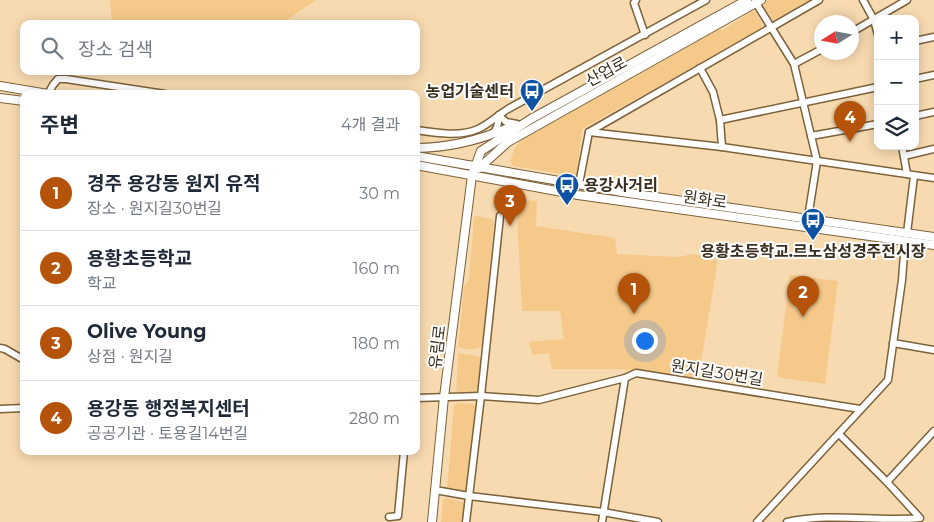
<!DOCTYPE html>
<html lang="ko">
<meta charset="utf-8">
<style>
:root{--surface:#fff;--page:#f2f2f3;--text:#1f2937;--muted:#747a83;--line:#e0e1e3;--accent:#b45309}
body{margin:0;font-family:Montserrat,"Noto Sans KR",sans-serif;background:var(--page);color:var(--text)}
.controls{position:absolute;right:15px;top:15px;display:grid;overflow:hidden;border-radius:10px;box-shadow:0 2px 12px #0003}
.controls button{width:45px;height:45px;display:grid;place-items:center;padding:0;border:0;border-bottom:1px solid var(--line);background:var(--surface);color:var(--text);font:25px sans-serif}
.compass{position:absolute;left:814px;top:15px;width:45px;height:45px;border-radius:50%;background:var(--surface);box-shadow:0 2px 12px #0003;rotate:259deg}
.you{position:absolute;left:644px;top:340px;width:18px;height:18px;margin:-12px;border:4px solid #fff;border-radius:50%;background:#1a73e8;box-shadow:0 0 0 8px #1a73e833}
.badge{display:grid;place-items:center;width:32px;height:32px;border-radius:50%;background:var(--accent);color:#fff;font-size:16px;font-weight:700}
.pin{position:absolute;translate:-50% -41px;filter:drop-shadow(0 1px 2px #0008)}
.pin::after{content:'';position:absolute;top:26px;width:18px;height:15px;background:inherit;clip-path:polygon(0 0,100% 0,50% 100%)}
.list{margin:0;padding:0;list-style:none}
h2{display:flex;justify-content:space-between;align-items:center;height:65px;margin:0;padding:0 20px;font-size:21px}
h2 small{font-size:16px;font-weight:400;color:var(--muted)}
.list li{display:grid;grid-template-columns:32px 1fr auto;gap:15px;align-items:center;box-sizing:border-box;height:75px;padding:0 20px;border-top:1px solid var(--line)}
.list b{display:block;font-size:19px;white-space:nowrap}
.list p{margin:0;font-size:16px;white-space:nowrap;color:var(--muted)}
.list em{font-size:16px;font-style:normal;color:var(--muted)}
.icon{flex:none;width:28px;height:28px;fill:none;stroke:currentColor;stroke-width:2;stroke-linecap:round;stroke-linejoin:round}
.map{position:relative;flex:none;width:934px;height:522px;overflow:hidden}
.search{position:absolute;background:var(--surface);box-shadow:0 2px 12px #0003;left:20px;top:20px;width:400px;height:55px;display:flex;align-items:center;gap:12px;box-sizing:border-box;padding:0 18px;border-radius:10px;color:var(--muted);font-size:19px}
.panel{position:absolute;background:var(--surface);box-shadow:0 2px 12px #0003;left:20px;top:90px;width:400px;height:365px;border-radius:10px}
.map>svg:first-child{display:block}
.green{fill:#f4c98a}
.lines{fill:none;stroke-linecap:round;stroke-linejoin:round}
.minor-casing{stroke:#7c613a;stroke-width:9}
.tertiary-casing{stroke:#7c613a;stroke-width:10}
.minor{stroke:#fff;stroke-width:6}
.tertiary{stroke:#fff;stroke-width:8}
.labels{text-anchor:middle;stroke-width:4;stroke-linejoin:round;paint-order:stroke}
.street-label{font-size:16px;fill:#3a2f1e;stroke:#fff}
.poi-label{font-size:16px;font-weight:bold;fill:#3a2f1e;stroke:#fff;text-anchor:end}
</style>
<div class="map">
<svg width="934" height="522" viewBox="0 0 934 522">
<rect width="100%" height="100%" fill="#f8dab0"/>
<g class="green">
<path d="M110,0H316L281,24H112Z"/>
<path d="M766,0H814L778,22L773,20L764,6Z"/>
<path d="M752,11L755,12L762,23L761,29L582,129L577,175L574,176L513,166L510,161L515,148L520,140L714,29L723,30Z"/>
<path d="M516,199L537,201L536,226L615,238L617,254L677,257L694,254L718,260L698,380L622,369H552L549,353L532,355L529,342L564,339L560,311H522Z"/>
<path d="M477,216L491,219L494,221L482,346C476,350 464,351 458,346L464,287L469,279L474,217Z"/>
<path d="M790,275L838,281L825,384L777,377Z"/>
<path d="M459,353L478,356L482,360L478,392L475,395L456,396L458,354Z"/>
<path d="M458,403L473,404L476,407L468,490L466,493L447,490L454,406Z"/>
<path d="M446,498L465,503L463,522H441L443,500Z"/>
</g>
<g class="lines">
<defs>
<g id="minor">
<path d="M636,0L634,3L645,35"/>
<path d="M863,0L874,20L878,35"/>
<path d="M756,3L794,64L817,161L808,218"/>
<path d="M852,32L907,0"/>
<path d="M915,41L934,37"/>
<path d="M794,64L822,49"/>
<path d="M700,68L713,92L720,120L722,147"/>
<path d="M915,79L934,75"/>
<path d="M48,94L53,85L58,79H66L165,94"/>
<path d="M499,115L506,122L517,124"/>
<path d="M915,116L934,112"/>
<path d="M720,120L878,87"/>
<path d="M416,130C436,133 460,137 478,129C489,124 498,115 508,109L706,0"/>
<path d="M589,132L722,147L934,178"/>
<path d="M492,134C498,129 498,123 499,115"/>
<path d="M811,136L878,124"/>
<path d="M902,146L907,174"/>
<path d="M904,156L934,149"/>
<path d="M579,184L589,132L819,0"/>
<path d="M907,233L914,176"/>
<path d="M893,343L934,350"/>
<path d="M0,348L5,349L24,360"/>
<path d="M416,398L481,396L539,400L625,378L636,373L860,409"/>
<path d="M0,409L24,408"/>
<path d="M887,482L934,431"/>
<path d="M435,490L469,496L603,512L658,522"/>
<path d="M389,517L398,516L404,451"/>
<path d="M466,522L481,396L500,216"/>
<path d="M602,522L625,378"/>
<path d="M757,522L888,380L902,280L905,241"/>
<path d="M787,522C831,512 876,522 920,518L887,482L839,434"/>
</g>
<g id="tertiary">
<path d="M0,86L48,94"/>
<path d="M0,98L24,101"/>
<path d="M416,148C450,148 483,139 513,126"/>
<path d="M416,156L628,193L934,237"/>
<path d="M416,165L578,195L934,245"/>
<path d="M479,168L508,142L761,0"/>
<path d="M432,522L444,397L470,191L472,175L481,151L531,119L747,0"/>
</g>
</defs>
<use href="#minor" class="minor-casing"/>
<use href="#tertiary" class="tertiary-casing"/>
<use href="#minor" class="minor"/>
<use href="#tertiary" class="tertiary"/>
</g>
<defs>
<symbol id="bus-pin" viewBox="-11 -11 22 30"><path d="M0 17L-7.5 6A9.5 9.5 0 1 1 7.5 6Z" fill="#0e53a3" stroke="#fff"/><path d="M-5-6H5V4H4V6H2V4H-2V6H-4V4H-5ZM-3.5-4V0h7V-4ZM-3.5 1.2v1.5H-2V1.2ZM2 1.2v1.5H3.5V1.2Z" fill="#fff"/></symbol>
</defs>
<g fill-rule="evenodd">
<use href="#bus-pin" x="518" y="77" width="28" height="38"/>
<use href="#bus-pin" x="553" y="171" width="28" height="38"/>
<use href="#bus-pin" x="799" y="206" width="28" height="38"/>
</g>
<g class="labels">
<g class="street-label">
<text transform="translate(606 71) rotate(-29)" y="6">산업로</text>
<text transform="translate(705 199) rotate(8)" y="6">원화로</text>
<text transform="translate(437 347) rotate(-83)" y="6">유림로</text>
<text transform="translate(717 372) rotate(9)" y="6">원지길30번길</text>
</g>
<g class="poi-label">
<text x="514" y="97">농업기술센터</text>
<text x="584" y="191" text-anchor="start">용강사거리</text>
<text x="813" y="257" text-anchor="middle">용황초등학교.르노삼성경주전시장</text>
</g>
</g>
</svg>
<div class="controls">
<button>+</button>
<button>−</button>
<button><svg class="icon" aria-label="layers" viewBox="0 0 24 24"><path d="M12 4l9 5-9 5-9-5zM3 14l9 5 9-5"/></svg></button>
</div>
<svg class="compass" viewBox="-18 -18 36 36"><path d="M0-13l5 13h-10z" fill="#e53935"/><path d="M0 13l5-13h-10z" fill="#747a83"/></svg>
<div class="you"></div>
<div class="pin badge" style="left:634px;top:314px">1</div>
<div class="pin badge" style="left:803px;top:317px">2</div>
<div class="pin badge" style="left:510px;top:226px">3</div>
<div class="pin badge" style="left:850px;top:142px">4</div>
<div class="search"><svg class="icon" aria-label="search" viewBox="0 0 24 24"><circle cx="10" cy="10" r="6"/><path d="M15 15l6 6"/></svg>장소 검색</div>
<section class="panel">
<h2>주변<small>4개 결과</small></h2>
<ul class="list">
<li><span class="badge">1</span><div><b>경주 용강동 원지 유적</b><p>장소 · 원지길30번길</p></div><em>30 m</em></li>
<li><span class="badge">2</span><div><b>용황초등학교</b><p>학교</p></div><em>160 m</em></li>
<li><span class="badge">3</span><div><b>Olive Young</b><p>상점 · 원지길</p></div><em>180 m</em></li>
<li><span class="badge">4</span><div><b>용강동 행정복지센터</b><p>공공기관 · 토용길14번길</p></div><em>280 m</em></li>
</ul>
</section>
</div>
